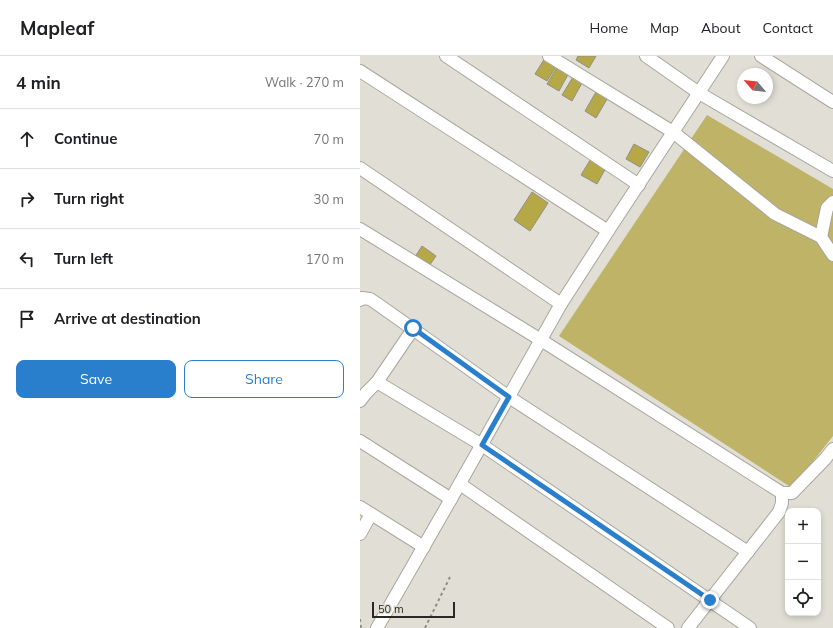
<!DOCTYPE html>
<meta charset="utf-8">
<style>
:root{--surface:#fff;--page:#f2f2f2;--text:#202124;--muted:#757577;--line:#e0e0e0;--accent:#2a7fcd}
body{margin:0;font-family:Mulish,sans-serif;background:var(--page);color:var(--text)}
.controls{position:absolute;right:12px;bottom:12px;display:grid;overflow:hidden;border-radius:8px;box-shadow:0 2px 6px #0003}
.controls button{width:36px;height:36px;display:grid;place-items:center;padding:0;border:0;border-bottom:1px solid var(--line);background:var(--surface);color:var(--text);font:20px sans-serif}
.compass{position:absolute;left:377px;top:12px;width:36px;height:36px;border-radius:50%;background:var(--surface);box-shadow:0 2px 6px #0003;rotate:298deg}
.scale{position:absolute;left:12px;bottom:10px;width:83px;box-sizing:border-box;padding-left:4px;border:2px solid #292824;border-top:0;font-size:11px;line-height:14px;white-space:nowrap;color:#292824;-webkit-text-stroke:3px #e1dfd5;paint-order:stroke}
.stop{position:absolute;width:12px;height:12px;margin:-9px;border:3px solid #2a7fcd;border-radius:50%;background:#fff}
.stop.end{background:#2a7fcd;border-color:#fff;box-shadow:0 1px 4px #0008}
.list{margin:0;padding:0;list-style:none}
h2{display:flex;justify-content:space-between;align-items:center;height:52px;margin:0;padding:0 16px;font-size:17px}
h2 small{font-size:13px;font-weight:400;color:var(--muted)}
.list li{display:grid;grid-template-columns:26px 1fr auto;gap:12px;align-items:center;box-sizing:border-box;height:60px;padding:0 16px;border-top:1px solid var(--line)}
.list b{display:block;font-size:15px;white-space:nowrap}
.list em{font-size:13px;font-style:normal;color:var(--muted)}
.actions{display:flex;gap:8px;padding:12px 16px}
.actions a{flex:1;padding:9px 0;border:1px solid var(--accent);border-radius:8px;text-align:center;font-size:14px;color:var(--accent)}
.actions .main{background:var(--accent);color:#fff}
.icon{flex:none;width:22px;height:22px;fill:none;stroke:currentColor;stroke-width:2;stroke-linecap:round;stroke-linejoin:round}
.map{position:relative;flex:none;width:473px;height:572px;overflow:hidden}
header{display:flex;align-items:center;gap:24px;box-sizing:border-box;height:56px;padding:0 20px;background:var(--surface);border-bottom:1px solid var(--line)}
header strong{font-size:19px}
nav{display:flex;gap:22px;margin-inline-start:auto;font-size:14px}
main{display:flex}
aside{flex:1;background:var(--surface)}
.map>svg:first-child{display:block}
.green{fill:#bfb367}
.building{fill:#b7a847;stroke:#908f86}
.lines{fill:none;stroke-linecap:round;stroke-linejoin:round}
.minor-casing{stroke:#a8a69d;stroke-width:14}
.path{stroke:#8f8e86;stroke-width:2;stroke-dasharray:3 3;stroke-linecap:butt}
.minor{stroke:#fff;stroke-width:12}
.route{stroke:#2a7fcd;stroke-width:5}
</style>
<header>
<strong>Mapleaf</strong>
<nav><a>Home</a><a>Map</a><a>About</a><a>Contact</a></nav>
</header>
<main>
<aside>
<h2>4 min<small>Walk · 270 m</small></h2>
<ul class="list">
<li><svg class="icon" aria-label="ahead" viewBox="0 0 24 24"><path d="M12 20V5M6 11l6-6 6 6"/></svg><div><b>Continue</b></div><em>70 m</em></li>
<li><svg class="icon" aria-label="right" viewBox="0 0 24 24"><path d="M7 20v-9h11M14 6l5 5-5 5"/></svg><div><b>Turn right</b></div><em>30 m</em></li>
<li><svg class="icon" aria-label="left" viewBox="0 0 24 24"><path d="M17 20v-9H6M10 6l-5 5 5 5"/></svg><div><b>Turn left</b></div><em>170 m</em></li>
<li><svg class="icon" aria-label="arrive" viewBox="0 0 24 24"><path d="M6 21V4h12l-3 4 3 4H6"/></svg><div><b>Arrive at destination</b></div></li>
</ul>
<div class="actions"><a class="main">Save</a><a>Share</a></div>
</aside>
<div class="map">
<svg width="473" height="572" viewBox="0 0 473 572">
<rect width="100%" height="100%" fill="#e1dfd5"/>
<path class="green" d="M347,59L473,133V380L432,432L199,280Z"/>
<g class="building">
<path d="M218,0H236L229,12L216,4Z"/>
<path d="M185,2L197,9L187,25L175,18Z"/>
<path d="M199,8L210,15L199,35L187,28Z"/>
<path d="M213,21L222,27L212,45L202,39Z"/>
<path d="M236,36L247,43L236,62L225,55Z"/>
<path d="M274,88L289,96L280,111L266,103Z"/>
<path d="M232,101L247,110L237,128L221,119Z"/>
<path d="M172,136L188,147L170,175L154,164Z"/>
<path d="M62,190L76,200L69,210L55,201Z"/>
</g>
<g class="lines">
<defs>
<g id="minor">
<path d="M86,0L279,129"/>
<path d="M189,0L313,76L415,158L461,181L473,199"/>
<path d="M286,0L339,37L473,115"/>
<path d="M401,0L473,46"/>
<path d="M0,15L248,175L363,0"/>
<path d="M0,112L201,248"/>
<path d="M0,173L181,284L422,437"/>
<path d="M461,181L467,152L473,146"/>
<path d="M0,244L2,242L10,243L16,247L149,341L388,496"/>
<path d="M17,326L122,389L390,572"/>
<path d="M0,345L6,337L17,326L53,273"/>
<path d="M0,385L91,443"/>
<path d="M100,428L308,572"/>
<path d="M0,451L64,491"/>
<path d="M0,478L11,458"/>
<path d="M17,572L91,443L201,248L248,175"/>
<path d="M328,572L419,456L422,447V437H432L465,403L473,393"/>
</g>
</defs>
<use href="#minor" class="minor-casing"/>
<g class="path">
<path d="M0,563L1,572"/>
<path d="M65,572L90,521"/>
</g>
<use href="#minor" class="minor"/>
</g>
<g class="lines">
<path class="route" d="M53,272L149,341L122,389L350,544"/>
</g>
</svg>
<div class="controls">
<button>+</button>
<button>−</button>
<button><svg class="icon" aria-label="locate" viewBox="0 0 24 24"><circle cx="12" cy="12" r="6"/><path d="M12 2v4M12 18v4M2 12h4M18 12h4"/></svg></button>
</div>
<svg class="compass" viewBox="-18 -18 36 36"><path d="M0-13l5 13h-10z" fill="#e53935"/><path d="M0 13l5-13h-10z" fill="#757577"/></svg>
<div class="scale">50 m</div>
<div class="stop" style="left:53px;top:272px"></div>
<div class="stop end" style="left:350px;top:544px"></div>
</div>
</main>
